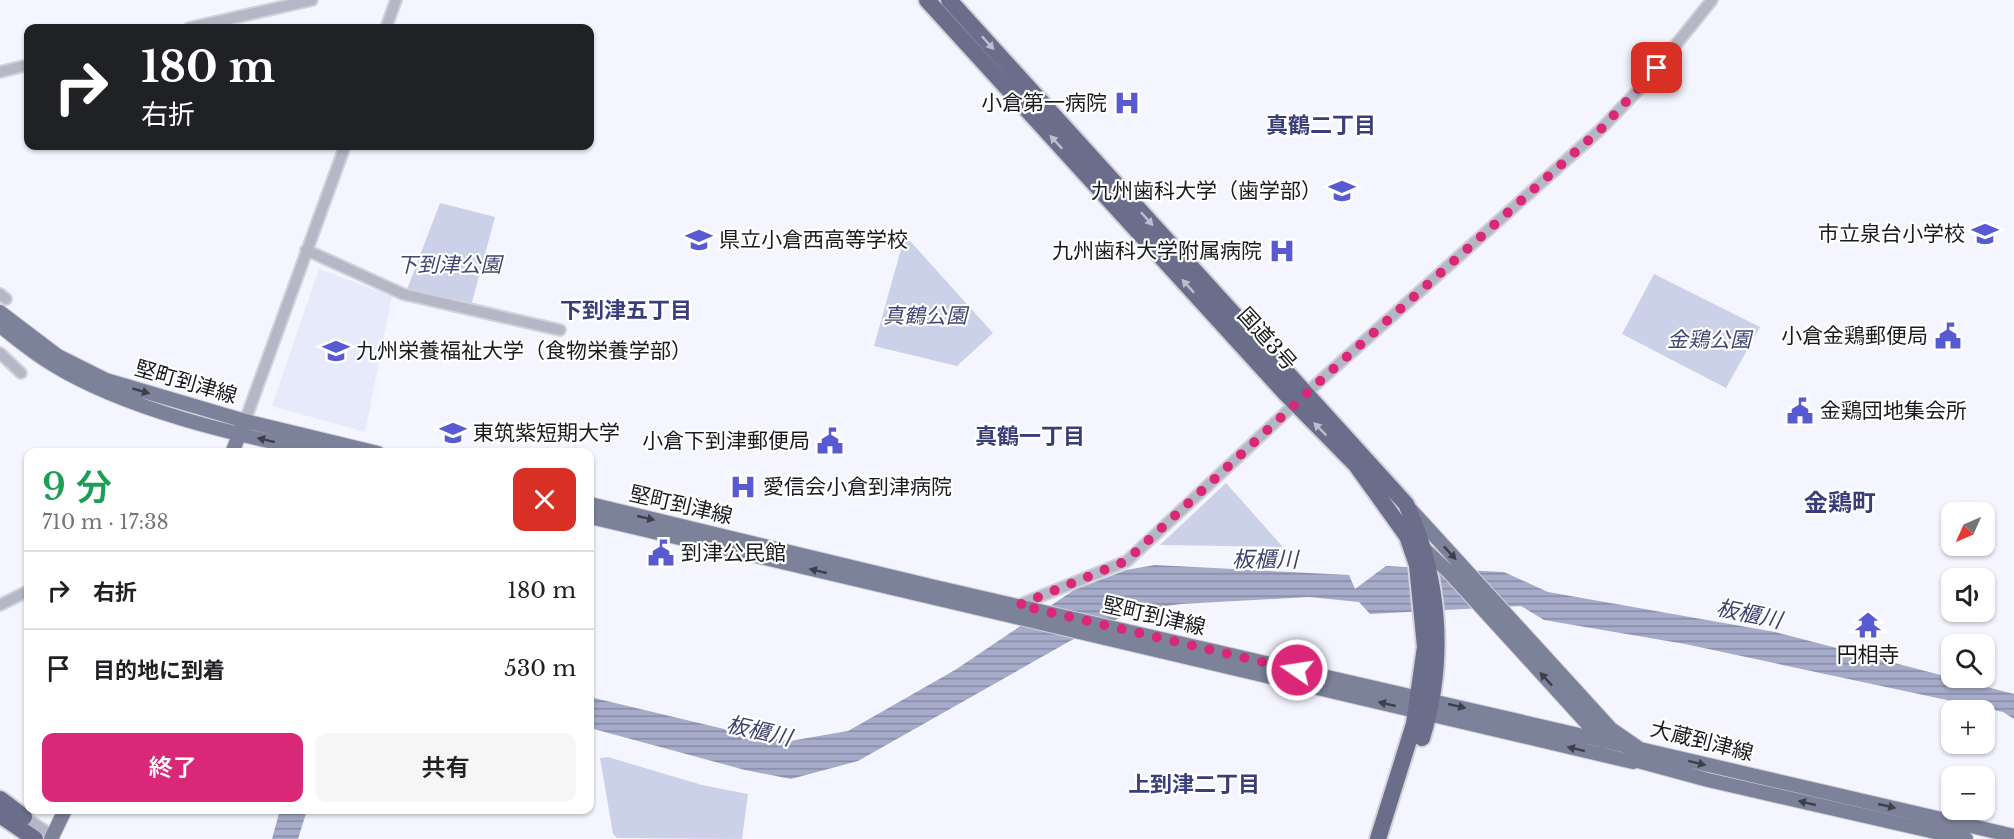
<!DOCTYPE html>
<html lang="ja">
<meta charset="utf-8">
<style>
body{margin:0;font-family:"Libre Baskerville","Noto Sans JP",serif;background:#f6f6f6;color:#202124;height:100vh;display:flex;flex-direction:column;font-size:22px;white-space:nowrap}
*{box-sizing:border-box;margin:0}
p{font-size:20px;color:#757577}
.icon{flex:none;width:33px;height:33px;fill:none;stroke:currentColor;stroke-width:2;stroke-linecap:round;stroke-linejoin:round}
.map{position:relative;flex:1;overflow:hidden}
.sheet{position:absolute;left:24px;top:448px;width:570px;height:366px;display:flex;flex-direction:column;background:#fff;border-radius:12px;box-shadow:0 2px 4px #0004}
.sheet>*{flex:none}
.guide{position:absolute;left:24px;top:24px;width:570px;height:126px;border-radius:12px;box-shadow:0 2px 4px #0004;background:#202124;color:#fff;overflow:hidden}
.needle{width:39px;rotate:225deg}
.controls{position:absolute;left:1941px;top:502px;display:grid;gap:12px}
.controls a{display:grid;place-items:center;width:54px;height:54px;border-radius:12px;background:#fff;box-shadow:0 2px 4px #0004;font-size:30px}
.pin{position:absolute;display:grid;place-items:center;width:51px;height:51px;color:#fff;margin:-26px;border-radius:12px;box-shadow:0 3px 9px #0006}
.me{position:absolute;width:66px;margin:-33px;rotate:283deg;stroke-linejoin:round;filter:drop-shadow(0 0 4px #0008)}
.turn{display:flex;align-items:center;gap:21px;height:126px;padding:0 18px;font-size:27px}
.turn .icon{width:78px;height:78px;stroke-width:2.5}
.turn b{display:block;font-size:42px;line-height:51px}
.round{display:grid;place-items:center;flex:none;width:63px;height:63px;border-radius:12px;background:#f6f6f6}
.summary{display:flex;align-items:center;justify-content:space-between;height:102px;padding:0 18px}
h1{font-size:36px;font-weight:600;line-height:45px;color:#1e9e55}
.button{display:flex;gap:12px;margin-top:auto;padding:12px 18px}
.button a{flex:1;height:69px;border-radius:12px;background:#db2777;color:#fff;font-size:24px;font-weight:600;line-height:69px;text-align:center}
.button a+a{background:#f6f6f6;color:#202124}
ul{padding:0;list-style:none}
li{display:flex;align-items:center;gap:18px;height:78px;padding:0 18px;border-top:2px solid #e0e0e0}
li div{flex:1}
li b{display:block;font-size:22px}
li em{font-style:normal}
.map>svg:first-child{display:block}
.built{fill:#e7eafa}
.green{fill:#ccd1ea}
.water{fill:url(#water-rules)}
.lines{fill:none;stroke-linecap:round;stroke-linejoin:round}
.minor-casing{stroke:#d1d2da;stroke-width:14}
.major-casing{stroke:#d1d2da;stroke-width:16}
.highway-casing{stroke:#d1d2da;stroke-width:20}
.minor{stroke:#b4b7c5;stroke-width:10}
.major{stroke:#7d829b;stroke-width:14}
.highway{stroke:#6a6e8b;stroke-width:16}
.oneway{fill:#bcbecb}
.oneway2{fill:#3d3f4a}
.route{stroke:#db2777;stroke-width:10;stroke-dasharray:0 18}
.labels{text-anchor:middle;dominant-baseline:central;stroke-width:4.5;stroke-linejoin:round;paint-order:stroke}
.poi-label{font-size:21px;fill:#1a1b1e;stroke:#fff;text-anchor:end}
.park-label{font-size:21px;font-style:italic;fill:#414673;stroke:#fff}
.street-label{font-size:21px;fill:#1a1b1e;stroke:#fff}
.neighbourhood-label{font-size:22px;font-weight:bold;fill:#393e7a;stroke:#fff}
.water-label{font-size:22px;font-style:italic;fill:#3d426e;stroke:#fff}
.quarter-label{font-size:24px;font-weight:bold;fill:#393e7a;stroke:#fff}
</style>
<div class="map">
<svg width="2014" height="839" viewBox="0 0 2014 839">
<defs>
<pattern id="water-rules" width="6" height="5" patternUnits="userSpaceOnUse" patternTransform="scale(1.5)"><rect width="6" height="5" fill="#a6abca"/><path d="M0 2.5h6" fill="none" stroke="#868aa3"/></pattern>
</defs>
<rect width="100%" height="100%" fill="#f4f5fe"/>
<!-- built -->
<path class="built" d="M 319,269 L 392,296 L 365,432 L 272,406 Z"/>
<!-- green -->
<path class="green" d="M 440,203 L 495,217 L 471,306 L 406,292 Z
M 910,241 L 993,333 L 957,366 L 874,346 L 903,242 Z
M 1654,274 L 1760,327 L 1726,388 L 1622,334 Z
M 1226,483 L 1283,547 L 1160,545 Z
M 608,757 L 702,785 L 748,794 L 742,839 L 617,838 L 613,834 L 600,758 Z"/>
<!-- water -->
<path class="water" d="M 1155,565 L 1349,575 L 1355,589 L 1386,566 L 1504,572 L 1548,592 L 1775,632 L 2014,694 L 2014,719 L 2003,712 L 1685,644 L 1544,620 L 1521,606 L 1370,614 L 1359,602 L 1309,597 L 1181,604 L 1137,610 L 1070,641 L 858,761 L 791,779 L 745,770 L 590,728 L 590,697 L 745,734 L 790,741 L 848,731 L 955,670 L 1074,590 L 1126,570 Z
M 280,810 L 307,810 L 298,839 L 272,839 Z"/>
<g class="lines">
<!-- minor casing -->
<g class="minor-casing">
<path id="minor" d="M 189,28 L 312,0
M 386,28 L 396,0
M 0,72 L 28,65
M 306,250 L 403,294 L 560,330
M 0,294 L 6,299
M 0,353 L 21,373
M 245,421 L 345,146
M 0,605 L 28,591
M 1019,605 L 1127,561 L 1313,387 L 1601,129 L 1644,84 L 1712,0
M 21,815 L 53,836"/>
</g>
<!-- major casing -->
<g class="major-casing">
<path id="major" d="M 0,312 L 58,356 L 106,380 L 245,421 L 378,453
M 0,326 C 17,339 33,353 52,364 C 126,410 237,435 323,453
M 232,453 L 243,425
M 590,504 L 935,587 L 1640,749
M 1411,510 L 1611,729 L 1640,749 L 2014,836
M 590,517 L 1633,762
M 1421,546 L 1450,573 L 1604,742
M 1627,758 L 1708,780 L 1966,839
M 51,839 L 65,810"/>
</g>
<!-- highway casing -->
<g class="highway-casing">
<path id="highway" d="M 927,0 L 1286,394 L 1356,465 L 1407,536 L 1417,565 L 1425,647 L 1414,724 L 1378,839
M 949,0 L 1406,504 C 1440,578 1446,661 1422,738
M 0,799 L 24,817
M 0,815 L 35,839"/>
</g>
<!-- minor -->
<use href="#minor" class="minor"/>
<!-- major -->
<use href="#major" class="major"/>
<!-- highway -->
<use href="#highway" class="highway"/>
</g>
<!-- one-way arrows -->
<defs><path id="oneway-solid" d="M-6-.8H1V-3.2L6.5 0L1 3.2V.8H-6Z" transform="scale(1.5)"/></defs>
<g class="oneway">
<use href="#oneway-solid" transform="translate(988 43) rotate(48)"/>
<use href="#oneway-solid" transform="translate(1056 142) rotate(-133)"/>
<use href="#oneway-solid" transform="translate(1147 219) rotate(48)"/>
<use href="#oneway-solid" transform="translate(1188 286) rotate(-132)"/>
<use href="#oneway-solid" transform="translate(1320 429) rotate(-135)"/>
</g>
<g class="oneway2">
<use href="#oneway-solid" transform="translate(141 391) rotate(16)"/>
<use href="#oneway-solid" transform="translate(266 440) rotate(-166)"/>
<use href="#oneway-solid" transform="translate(646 518) rotate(13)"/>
<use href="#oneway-solid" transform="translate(1450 553) rotate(47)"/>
<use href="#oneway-solid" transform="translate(818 571) rotate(-167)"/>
<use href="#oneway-solid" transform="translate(1546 679) rotate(-133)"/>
<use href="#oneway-solid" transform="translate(1387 704) rotate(-167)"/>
<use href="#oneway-solid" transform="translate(1457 706) rotate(13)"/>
<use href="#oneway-solid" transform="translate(1576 749) rotate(-167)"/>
<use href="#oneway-solid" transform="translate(1697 763) rotate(14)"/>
<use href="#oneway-solid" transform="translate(1807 803) rotate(-167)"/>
<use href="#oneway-solid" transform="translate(1887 806) rotate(13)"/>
</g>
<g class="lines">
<!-- route -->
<path class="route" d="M 1297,670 L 1019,605 L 1126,561 L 1331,371 L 1601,129 L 1657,68"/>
</g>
<!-- icons -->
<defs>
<g id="hospital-bare" transform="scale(2.07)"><path d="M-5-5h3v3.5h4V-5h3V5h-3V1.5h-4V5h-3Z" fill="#585ad1" stroke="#fff" stroke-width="2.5" paint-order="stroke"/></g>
<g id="university-bare" transform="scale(2.07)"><path d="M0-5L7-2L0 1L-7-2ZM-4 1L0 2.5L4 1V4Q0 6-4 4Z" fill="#585ad1" stroke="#fff" stroke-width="2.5" paint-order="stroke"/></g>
<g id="school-bare" transform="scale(2.07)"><path d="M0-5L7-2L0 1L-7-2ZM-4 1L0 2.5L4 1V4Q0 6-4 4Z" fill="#585ad1" stroke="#fff" stroke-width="2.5" paint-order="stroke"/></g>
<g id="civic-bare" transform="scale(2.07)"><path d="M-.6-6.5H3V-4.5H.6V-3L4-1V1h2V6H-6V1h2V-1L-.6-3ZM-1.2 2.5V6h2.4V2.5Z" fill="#585ad1" stroke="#fff" stroke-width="2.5" paint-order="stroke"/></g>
<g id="temple-bare" transform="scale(2.07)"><path d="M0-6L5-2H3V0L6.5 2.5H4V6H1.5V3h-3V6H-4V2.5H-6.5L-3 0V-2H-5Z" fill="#585ad1" stroke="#fff" stroke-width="2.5" paint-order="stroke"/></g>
</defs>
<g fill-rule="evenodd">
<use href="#hospital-bare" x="1127" y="103"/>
<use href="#university-bare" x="1342" y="191"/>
<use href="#school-bare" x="1985" y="234"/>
<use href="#school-bare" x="699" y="240"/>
<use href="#hospital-bare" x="1282" y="251"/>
<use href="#civic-bare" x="1948" y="336"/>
<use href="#university-bare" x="336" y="351"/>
<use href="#civic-bare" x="1800" y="411"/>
<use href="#university-bare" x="453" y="433"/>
<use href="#civic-bare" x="830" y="441"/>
<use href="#hospital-bare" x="743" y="487"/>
<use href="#civic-bare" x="661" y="553"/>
<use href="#temple-bare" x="1868" y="625"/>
</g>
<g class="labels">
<!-- poi labels -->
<g class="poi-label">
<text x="1107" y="103">小倉第一病院</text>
<text x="1322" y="191">九州歯科大学（歯学部）</text>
<text x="1965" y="234">市立泉台小学校</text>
<text x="719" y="240" text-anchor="start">県立小倉西高等学校</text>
<text x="1262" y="251">九州歯科大学附属病院</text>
<text x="1928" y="336">小倉金鶏郵便局</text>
<text x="356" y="351" text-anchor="start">九州栄養福祉大学（食物栄養学部）</text>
<text x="1820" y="411" text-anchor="start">金鶏団地集会所</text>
<text x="473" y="433" text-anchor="start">東筑紫短期大学</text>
<text x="810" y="441">小倉下到津郵便局</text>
<text x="763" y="487" text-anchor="start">愛信会小倉到津病院</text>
<text x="681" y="553" text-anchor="start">到津公民館</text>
<text x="1868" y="655" text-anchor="middle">円相寺</text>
</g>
<!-- park labels -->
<g class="park-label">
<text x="449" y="265">下到津公園</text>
<text x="925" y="316">真鶴公園</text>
<text x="1709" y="340">金鶏公園</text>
</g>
<!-- street labels -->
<g class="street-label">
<text transform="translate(1267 339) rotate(48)">国道3号</text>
<text transform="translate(186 382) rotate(16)">堅町到津線</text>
<text transform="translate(681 505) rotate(13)">堅町到津線</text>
<text transform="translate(1154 616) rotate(13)">堅町到津線</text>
<text transform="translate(1702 741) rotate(14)">大蔵到津線</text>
</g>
<!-- neighbourhood labels -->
<g class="neighbourhood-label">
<text x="1321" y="125">真鶴二丁目</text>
<text x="626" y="310">下到津五丁目</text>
<text x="1030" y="436">真鶴一丁目</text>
<text x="1194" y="784">上到津二丁目</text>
</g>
<!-- water labels -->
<g class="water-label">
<text x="1265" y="559">板櫃川</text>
<text transform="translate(1749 614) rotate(12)">板櫃川</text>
<text transform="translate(759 731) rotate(13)">板櫃川</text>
</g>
<!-- quarter labels -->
<g class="quarter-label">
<text x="1840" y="502">金鶏町</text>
</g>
</g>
</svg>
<div class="controls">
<a><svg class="needle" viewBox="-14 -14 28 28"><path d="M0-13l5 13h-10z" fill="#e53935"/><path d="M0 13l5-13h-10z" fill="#757577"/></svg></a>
<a><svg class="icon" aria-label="sound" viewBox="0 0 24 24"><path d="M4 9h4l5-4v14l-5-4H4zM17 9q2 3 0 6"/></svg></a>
<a><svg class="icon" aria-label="search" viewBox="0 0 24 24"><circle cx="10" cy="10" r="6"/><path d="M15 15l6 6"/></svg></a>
<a>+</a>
<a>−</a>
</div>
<div class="pin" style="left:1657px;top:68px;background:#d93025"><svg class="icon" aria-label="arrive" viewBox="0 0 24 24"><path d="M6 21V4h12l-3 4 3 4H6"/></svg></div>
<svg class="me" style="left:1297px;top:670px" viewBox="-20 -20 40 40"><circle r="17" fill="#db2777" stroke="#fff" stroke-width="3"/><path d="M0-11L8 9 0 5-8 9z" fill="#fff"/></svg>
<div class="guide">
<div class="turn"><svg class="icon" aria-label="right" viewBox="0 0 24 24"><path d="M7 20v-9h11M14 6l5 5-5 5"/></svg><div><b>180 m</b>右折</div></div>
</div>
<section class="sheet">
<div class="summary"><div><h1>9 分</h1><p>710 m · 17:38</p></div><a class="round" style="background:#d93025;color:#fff"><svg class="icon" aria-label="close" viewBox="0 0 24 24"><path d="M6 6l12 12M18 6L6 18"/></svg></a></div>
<ul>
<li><svg class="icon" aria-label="right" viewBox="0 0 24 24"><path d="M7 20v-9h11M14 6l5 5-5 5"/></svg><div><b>右折</b></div><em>180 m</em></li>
<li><svg class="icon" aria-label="arrive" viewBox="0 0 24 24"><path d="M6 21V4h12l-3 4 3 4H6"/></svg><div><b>目的地に到着</b></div><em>530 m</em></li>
</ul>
<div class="button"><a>終了</a><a>共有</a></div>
</section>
</div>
